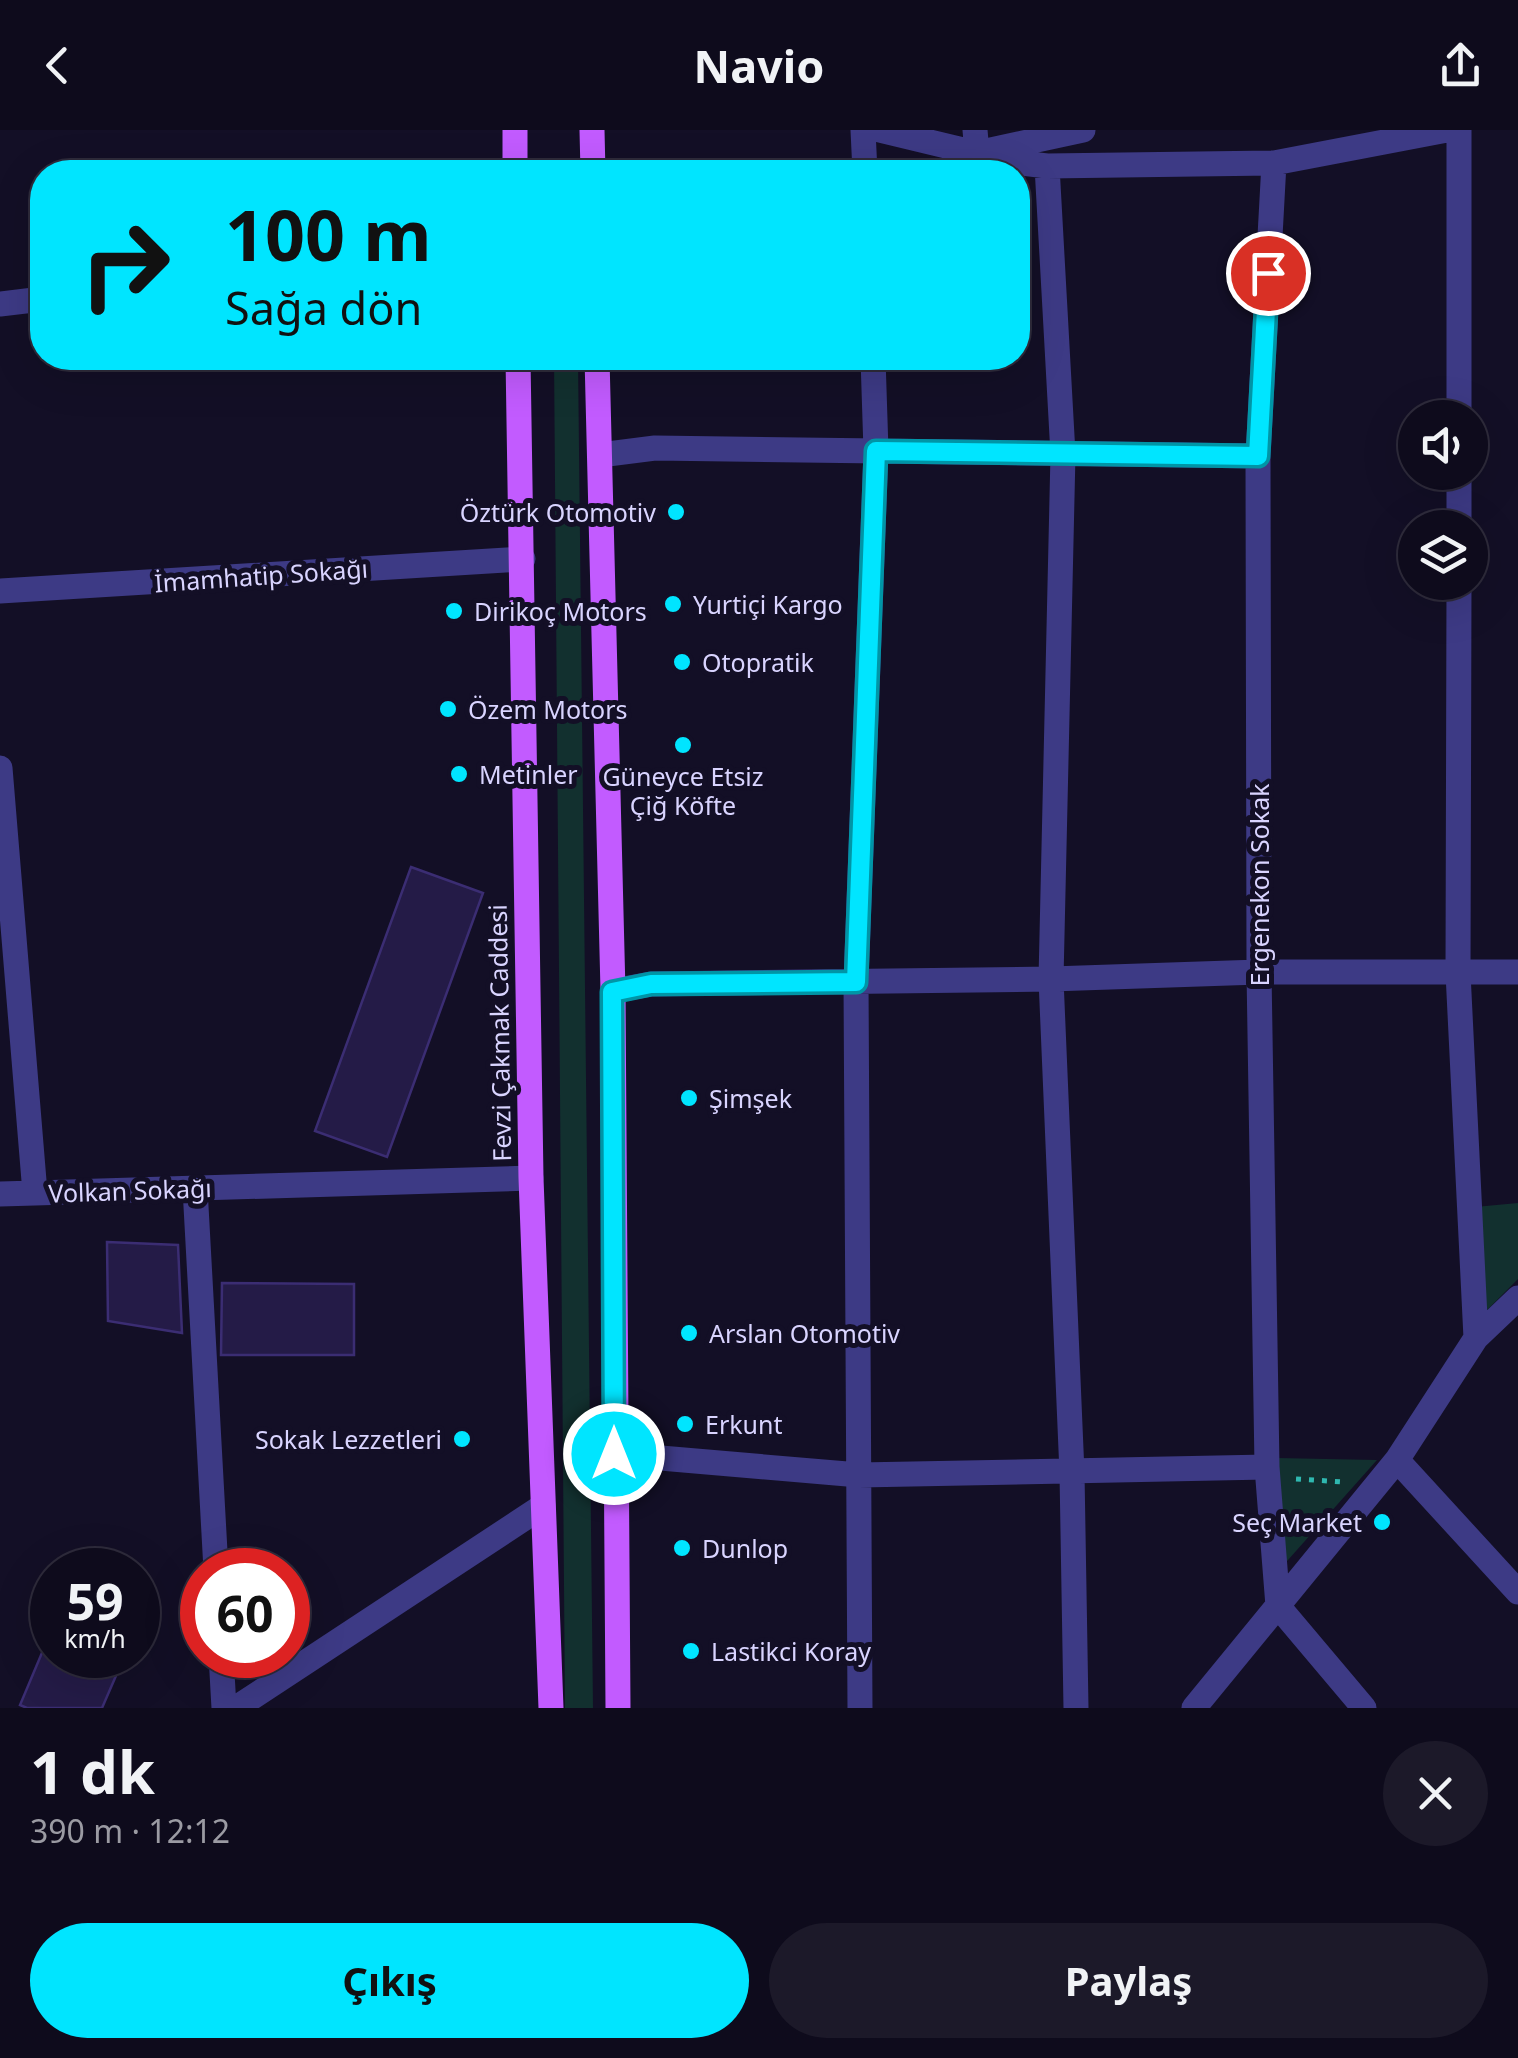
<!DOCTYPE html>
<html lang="tr">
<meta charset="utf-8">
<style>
body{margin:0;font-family:"Noto Sans",sans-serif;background:#1c1929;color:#f1f3f6;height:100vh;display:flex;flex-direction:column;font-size:38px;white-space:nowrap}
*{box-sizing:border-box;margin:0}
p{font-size:32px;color:#9b9ba3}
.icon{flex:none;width:55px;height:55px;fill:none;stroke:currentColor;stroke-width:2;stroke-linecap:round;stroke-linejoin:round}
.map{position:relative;height:1578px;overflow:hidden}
.side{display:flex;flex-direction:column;background:#0e0b1c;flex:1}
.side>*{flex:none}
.hud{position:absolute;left:30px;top:30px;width:1000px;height:210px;border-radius:40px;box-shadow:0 10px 40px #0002,0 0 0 2px #2e2b3b;background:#00e5ff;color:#111;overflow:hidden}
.tools{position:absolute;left:1398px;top:270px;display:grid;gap:20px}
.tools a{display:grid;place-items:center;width:90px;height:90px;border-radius:50%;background:#0e0b1c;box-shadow:0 10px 40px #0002,0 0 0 2px #2e2b3b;font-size:50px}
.speed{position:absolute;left:30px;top:1418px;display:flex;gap:20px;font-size:50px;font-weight:700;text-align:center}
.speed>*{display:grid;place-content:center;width:130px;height:130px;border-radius:50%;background:#0e0b1c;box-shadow:0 10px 40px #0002,0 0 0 2px #2e2b3b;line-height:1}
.speed small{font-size:25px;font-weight:400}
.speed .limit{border:15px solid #d22;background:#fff;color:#111}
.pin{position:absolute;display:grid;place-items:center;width:85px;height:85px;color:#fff;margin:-42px;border:5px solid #fff;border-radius:50%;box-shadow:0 2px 10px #0007}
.me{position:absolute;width:110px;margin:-55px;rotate:0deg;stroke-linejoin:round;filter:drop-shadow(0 0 8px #0008)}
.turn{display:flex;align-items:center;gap:35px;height:210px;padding:0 30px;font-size:45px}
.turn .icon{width:130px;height:130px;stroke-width:2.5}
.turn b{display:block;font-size:70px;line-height:85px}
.round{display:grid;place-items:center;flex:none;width:105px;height:105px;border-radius:52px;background:#1c1929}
.headline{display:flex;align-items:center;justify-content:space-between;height:170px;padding:0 30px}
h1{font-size:60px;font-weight:700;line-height:75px}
.button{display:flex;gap:20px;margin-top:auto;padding:20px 30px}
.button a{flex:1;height:115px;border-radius:60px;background:#00e5ff;color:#111;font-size:40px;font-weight:700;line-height:115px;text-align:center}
.button a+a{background:#1c1929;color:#f1f3f6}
header{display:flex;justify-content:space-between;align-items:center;height:130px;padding:0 30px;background:#0e0b1c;font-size:45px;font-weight:700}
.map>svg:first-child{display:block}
.green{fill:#12302f}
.building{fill:#241b47;stroke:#3b2d73;stroke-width:2.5}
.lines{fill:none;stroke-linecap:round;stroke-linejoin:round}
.path{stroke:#2fb8b0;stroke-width:5;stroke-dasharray:5 8;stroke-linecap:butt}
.minor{stroke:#3d3a85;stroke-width:25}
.major{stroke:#c25bff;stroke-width:25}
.route-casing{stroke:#0095a6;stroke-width:25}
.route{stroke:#00e5ff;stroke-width:18}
.poi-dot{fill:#00e5ff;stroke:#130f26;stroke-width:4}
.labels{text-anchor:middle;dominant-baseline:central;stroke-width:10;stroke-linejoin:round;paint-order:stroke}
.poi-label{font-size:25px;fill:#d9d4ff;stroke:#130f26;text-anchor:start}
.street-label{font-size:25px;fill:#d9d4ff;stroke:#130f26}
</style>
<header><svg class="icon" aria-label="back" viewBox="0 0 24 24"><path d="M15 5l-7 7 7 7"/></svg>Navio<svg class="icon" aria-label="share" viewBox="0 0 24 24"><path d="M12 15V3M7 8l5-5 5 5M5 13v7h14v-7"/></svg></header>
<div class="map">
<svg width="1518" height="1578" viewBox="0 0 1518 1578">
<rect width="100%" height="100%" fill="#130f26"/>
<!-- green -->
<path class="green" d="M 554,228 L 578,228 L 593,1578 L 565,1578 Z
M 1518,1073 L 1518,1149 L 1483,1184 L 1475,1077 Z
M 1276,1328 L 1377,1330 L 1280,1439 Z"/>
<!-- building -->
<path class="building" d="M 411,737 L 483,763 L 387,1027 L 315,1001 Z
M 107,1112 L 178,1115 L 182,1203 L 108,1191 Z
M 222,1153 L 354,1154 L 354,1225 L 221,1225 Z
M 52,1499 L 52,1525 L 125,1525 L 102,1578 L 27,1578 L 20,1575 Z"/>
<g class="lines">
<!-- path -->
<path class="path" d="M 1296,1349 L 1345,1352"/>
<!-- minor -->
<path class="minor" d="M 863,0 L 865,42
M 880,0 L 1013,32 L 1047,36 L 1274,33 L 1447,0
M 975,0 L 977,23 L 1083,0
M 1274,33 L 1258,326 L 1259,842 L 1267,1337 L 1278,1476 L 1364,1578
M 1047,36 L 1063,324 L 1051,849 L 1072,1343 L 1076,1578
M 0,174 L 42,169
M 1459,288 L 1459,0
M 600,325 L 655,318 L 1258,326
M 1459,398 L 1459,342
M 1459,452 L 1458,843 L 1476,1208
M 0,461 L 523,429
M 0,638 L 35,1063 L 531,1048
M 613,861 L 651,854 L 1051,849 L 1259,842 L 1518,842
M 195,1058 L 216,1440
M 0,1064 L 35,1063
M 614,1324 L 859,1345 L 1267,1337
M 1397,1330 L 1518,1462
M 221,1525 L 224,1578
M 236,1578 L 543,1376
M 860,1578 L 856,851 L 876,321 L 873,228
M 1194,1578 L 1397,1330 L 1476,1208 L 1518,1168"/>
<!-- major -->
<path class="major" d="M 515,0 L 515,42
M 592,0 L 593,42
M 518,228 L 531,1048 L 551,1578
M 597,228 L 613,861 L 618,1578"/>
</g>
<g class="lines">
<!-- route casing -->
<g class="route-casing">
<path id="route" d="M 614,1324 L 612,862 L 651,854 L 856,852 L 876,321 L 1258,326 L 1268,143"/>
</g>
<!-- route -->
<use href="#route" class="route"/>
</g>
<!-- markers -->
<g class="poi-dot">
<circle cx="676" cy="382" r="10"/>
<circle cx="673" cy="474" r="10"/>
<circle cx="454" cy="481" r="10"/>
<circle cx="682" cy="532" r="10"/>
<circle cx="448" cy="579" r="10"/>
<circle cx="683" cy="615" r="10"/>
<circle cx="459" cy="644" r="10"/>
<circle cx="689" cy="968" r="10"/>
<circle cx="689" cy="1203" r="10"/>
<circle cx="685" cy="1294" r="10"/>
<circle cx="462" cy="1309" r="10"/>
<circle cx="1382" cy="1392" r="10"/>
<circle cx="682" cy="1418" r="10"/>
<circle cx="691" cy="1521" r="10"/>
</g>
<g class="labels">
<!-- poi labels -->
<g class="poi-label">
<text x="656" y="382" text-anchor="end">Öztürk Otomotiv</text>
<text x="693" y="474">Yurtiçi Kargo</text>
<text x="474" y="481">Dirikoç Motors</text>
<text x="702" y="532">Otopratik</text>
<text x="468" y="579">Özem Motors</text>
<text x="479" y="644">Metinler</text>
<text x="683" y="646" text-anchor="middle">Güneyce Etsiz<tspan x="683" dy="29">Çiğ Köfte</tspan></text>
<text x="709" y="968">Şimşek</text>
<text x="709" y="1203">Arslan Otomotiv</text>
<text x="705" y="1294">Erkunt</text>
<text x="442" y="1309" text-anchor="end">Sokak Lezzetleri</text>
<text x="1362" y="1392" text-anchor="end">Seç Market</text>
<text x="702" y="1418">Dunlop</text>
<text x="711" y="1521">Lastikci Koray</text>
</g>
<!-- street labels -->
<g class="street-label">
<text transform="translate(261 445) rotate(-4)">İmamhatip Sokağı</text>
<text transform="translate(1259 755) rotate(-90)">Ergenekon Sokak</text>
<text transform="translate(499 903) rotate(-91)">Fevzi Çakmak Caddesi</text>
<text transform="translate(130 1060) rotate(-2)">Volkan Sokağı</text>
</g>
</g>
</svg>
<div class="tools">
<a><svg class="icon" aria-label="sound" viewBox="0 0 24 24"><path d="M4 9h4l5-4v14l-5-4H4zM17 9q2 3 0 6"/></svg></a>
<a><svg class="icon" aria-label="layers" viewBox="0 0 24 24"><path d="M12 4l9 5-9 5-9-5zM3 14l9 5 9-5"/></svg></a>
</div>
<div class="speed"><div>59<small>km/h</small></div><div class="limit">60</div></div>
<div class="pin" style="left:1268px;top:143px;background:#d93025"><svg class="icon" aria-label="arrive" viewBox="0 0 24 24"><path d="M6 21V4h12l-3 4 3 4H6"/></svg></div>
<svg class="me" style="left:614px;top:1324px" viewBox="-20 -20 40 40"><circle r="17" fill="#00e5ff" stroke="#fff" stroke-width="3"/><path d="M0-11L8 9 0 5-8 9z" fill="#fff"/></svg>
<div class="hud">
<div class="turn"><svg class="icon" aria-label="right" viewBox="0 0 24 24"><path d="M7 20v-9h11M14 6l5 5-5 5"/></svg><div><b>100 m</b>Sağa dön</div></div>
</div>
</div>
<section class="side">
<div class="headline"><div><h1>1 dk</h1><p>390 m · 12:12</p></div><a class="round"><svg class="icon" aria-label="close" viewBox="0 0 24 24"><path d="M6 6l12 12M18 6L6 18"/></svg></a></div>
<div class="button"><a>Çıkış</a><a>Paylaş</a></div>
</section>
